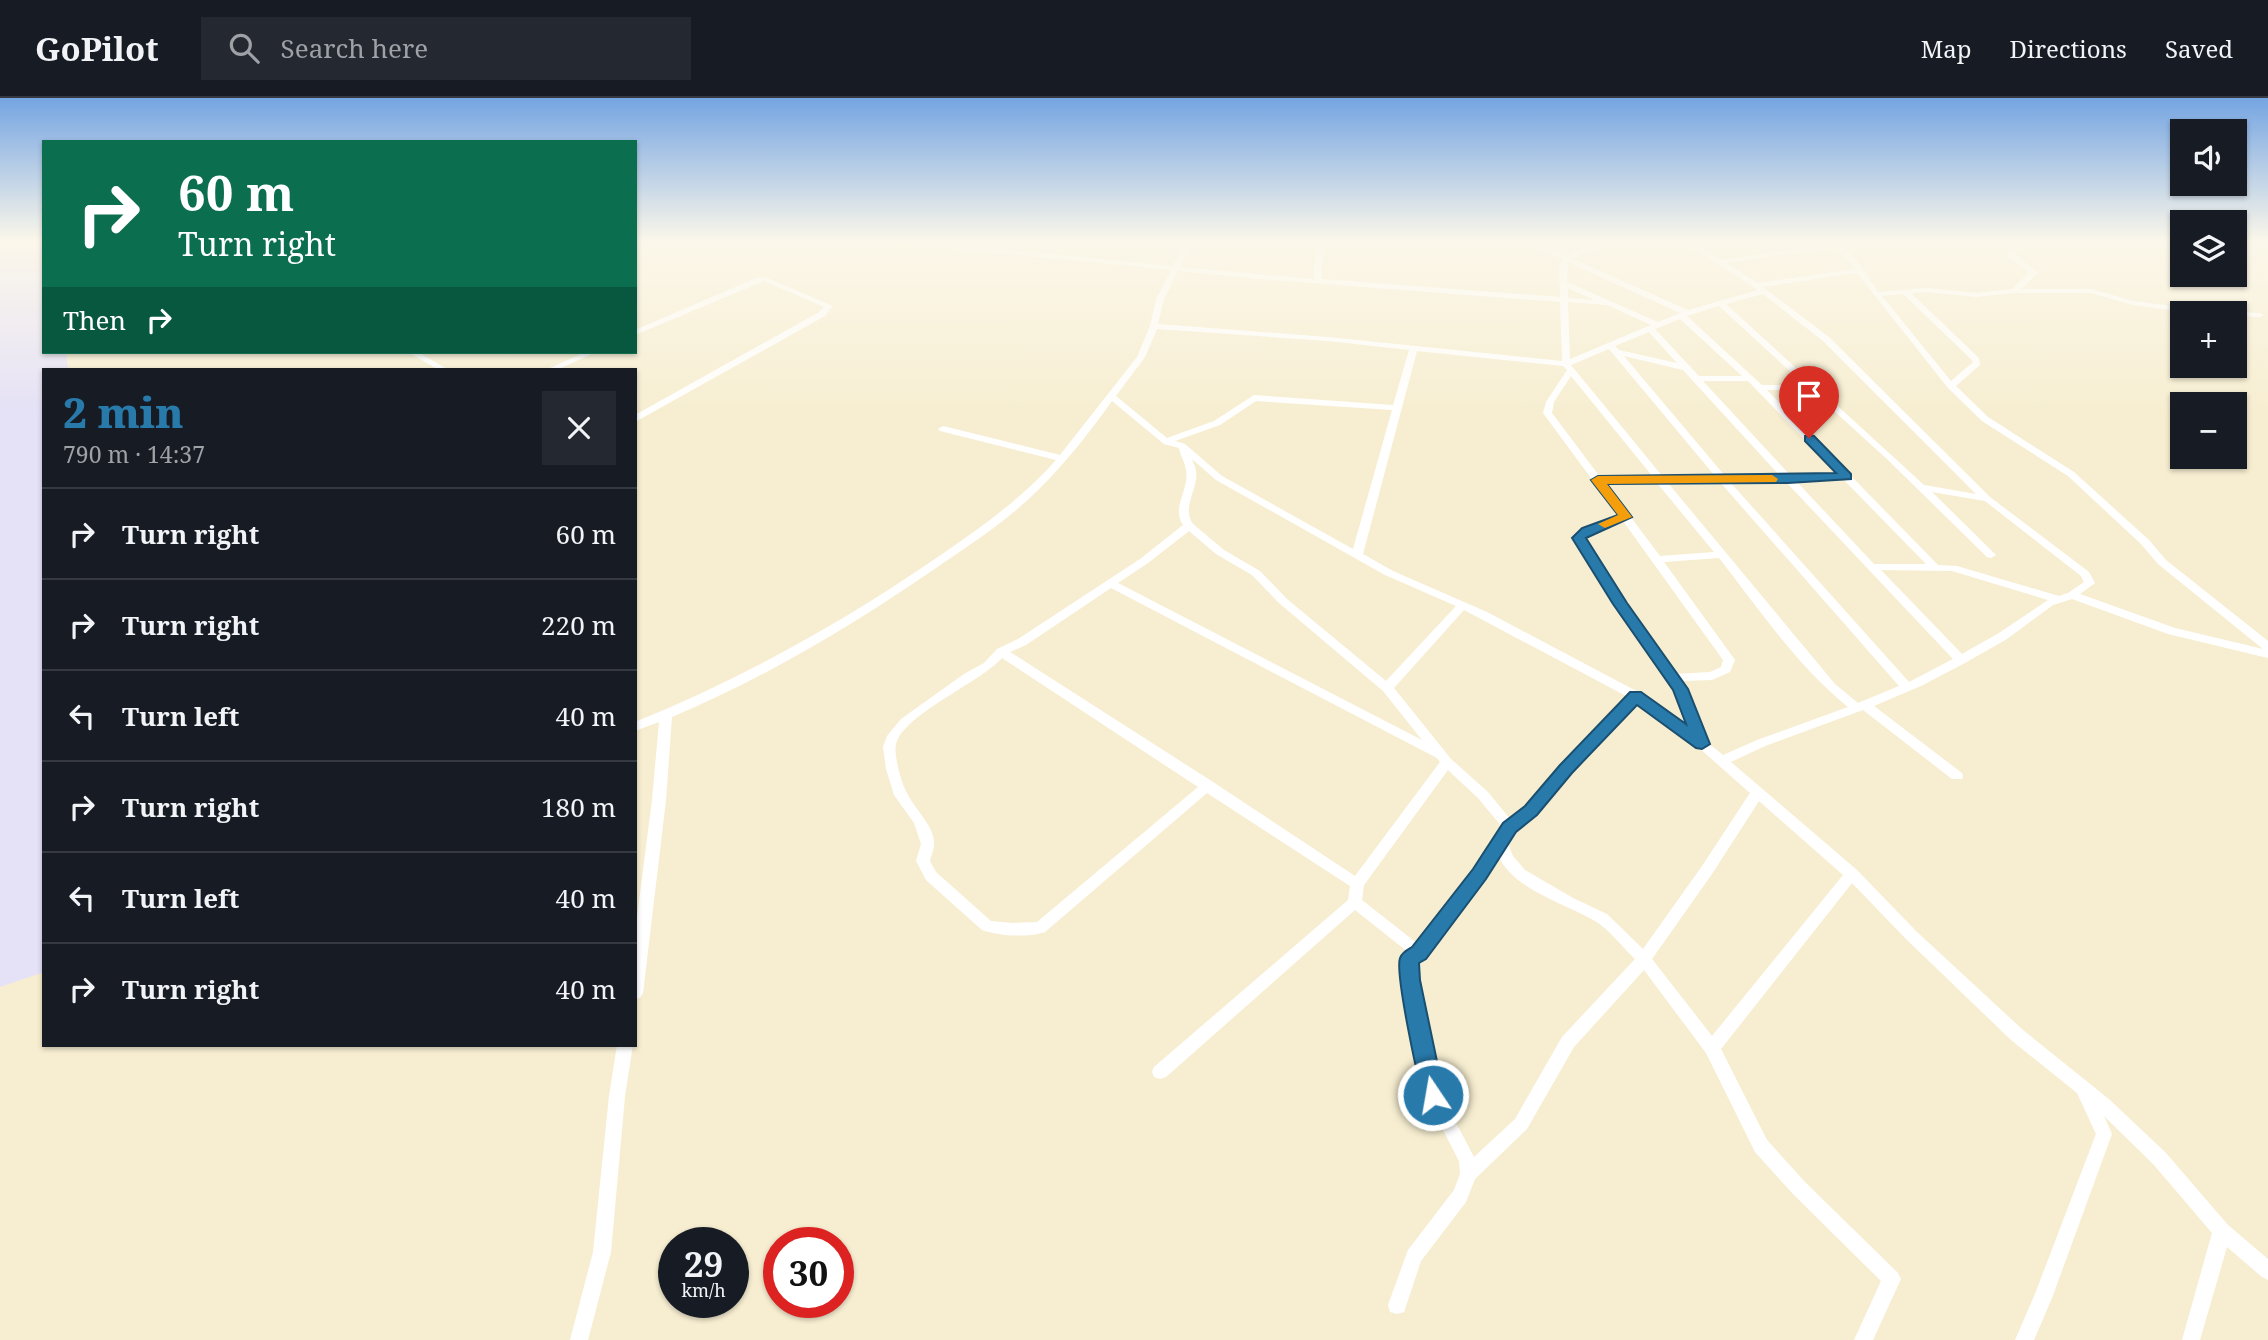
<!DOCTYPE html>
<meta charset="utf-8">
<style>
body{margin:0;font-family:"Noto Serif",serif;background:#242831;color:#f1f3f6;height:100vh;display:flex;flex-direction:column;font-size:26px;white-space:nowrap}
*{box-sizing:border-box;margin:0}
p{font-size:23px;color:#9ea1a6}
.icon{flex:none;width:38px;height:38px;fill:none;stroke:currentColor;stroke-width:2;stroke-linecap:round;stroke-linejoin:round}
.map{position:relative;flex:1;overflow:hidden}
.drawer{position:absolute;left:42px;top:270px;width:595px;height:679px;display:flex;flex-direction:column;background:#171b24;border-radius:0px;box-shadow:0 2px 5px #0004}
.drawer>*{flex:none}
.guide{position:absolute;left:42px;top:42px;width:595px;height:214px;border-radius:0px;box-shadow:0 2px 5px #0004;background:#0b6e4f;color:#fff;overflow:hidden}
.fabs{position:absolute;left:2170px;top:21px;display:grid;gap:14px}
.fabs a{display:grid;place-items:center;width:77px;height:77px;border-radius:0px;background:#171b24;box-shadow:0 2px 5px #0004;font-size:35px}
.speed{position:absolute;left:658px;top:1129px;display:flex;gap:14px;font-size:35px;font-weight:700;text-align:center}
.speed>*{display:grid;place-content:center;width:91px;height:91px;border-radius:50%;background:#171b24;box-shadow:0 2px 5px #0004;line-height:1}
.speed small{font-size:18px;font-weight:400}
.speed .limit{border:10px solid #d22;background:#fff;color:#111}
.pin{position:absolute;display:grid;place-items:center;width:60px;height:60px;color:#fff;margin:-72px -30px;border-radius:50% 50% 50% 0;rotate:-45deg;box-shadow:0 0 7px #0007}
.pin .icon{rotate:45deg}
.me{position:absolute;width:77px;margin:-38px;rotate:348deg;stroke-linejoin:round;filter:drop-shadow(0 0 5px #0008)}
.turn{display:flex;align-items:center;gap:24px;height:147px;padding:0 21px;font-size:32px}
.turn .icon{width:91px;height:91px;stroke-width:2.5}
.turn b{display:block;font-size:49px;line-height:60px}
.then{display:flex;align-items:center;height:66px;padding:0 21px;background:#0003;gap:14px;font-size:26px}
.round{display:grid;place-items:center;flex:none;width:74px;height:74px;border-radius:0px;background:#242831}
.summary{display:flex;align-items:center;justify-content:space-between;height:119px;padding:0 21px}
h1{font-size:42px;font-weight:800;line-height:52px;color:#287aab}
ul{padding:0;list-style:none}
li{display:flex;align-items:center;gap:21px;height:91px;padding:0 21px;border-top:2px solid #363941}
li div{flex:1}
li b{display:block;font-size:26px}
li em{font-style:normal}
header{display:flex;align-items:center;gap:42px;box-sizing:border-box;height:98px;padding:0 35px;background:#171b24;border-bottom:2px solid #363941}
header strong{font-size:33px}
nav{display:flex;gap:38px;margin-inline-start:auto;font-size:24px}
.search{width:490px;height:63px;background:#242831;display:flex;align-items:center;gap:18px;box-sizing:border-box;padding:0 24px;border-radius:0px;color:#9ea1a6;font-size:26px}
.map>svg:first-child{display:block}
.education{fill:#e5e1f7}
.lines{fill:none;stroke-linecap:round;stroke-linejoin:round}
.minor{fill:#fff;fill-rule:evenodd}
.route{fill:#287aab;stroke:#1a4f6f;stroke-width:2}
.slow{fill:#f59e0b}
</style>
<header>
<strong>GoPilot</strong>
<div class="search"><svg class="icon" aria-label="search" viewBox="0 0 24 24"><circle cx="10" cy="10" r="6"/><path d="M15 15l6 6"/></svg>Search here</div>
<nav><a>Map</a><a>Directions</a><a>Saved</a></nav>
</header>
<div class="map">
<svg width="2268" height="1242" viewBox="0 0 2268 1242">
<rect width="100%" height="100%" fill="#f7eed1"/>
<!-- education -->
<path class="education" d="M 0,143 L 44,143 L 44,254 L 66,254 L 68,271 L 44,271 L 44,874 L 0,889 Z"/>
<g class="lines">
<!-- minor -->
<path class="minor" d="M 894,143 L 917,143 L 1173,168 L 1186,143 L 1192,143 L 1180,169 L 1314,181 L 1314,167 L 1319,143 L 1326,143 L 1322,167 L 1322,181 L 1560,199 L 1559,166 L 1563,162 L 1524,143 L 1533,143 L 1567,158 L 1599,143 L 1607,143 L 1573,161 L 1688,212 L 1758,192 L 1683,143 L 1691,143 L 1721,162 L 1830,146 L 1828,143 C 1848,143 1867,178 1878,194 L 1926,190 L 1976,195 L 2012,191 L 2029,175 L 2008,158 L 2009,151 L 2019,143 L 2026,143 L 2016,154 L 2016,157 L 2038,175 L 2021,191 L 2091,191 L 2134,203 L 2211,213 L 2212,215 L 2192,215 L 2133,207 L 2091,195 L 2014,195 L 1976,199 L 1926,194 L 1911,195 L 1979,260 L 1980,267 L 1956,288 L 1988,319 L 2074,374 L 2149,442 L 2166,462 L 2268,543 L 2268,560 L 2168,536 L 2072,501 L 2053,507 L 2007,541 L 1965,565 L 1923,587 L 1874,608 L 1962,675 L 1963,678 L 1962,681 L 1952,681 L 1863,612 L 1765,648 L 1731,664 L 1857,772 L 1916,833 L 2023,932 L 2110,1002 L 2166,1055 L 2228,1127 L 2268,1161 L 2268,1182 L 2262,1179 L 2227,1149 L 2200,1242 L 2182,1242 L 2212,1135 L 2154,1067 L 2104,1018 L 2112,1036 L 2052,1200 L 2034,1242 L 2015,1242 L 2035,1196 L 2096,1036 L 2077,995 L 2011,942 L 1906,841 L 1852,785 L 1721,951 L 1767,1042 L 1805,1084 L 1898,1175 L 1901,1181 L 1873,1242 L 1854,1242 L 1881,1183 L 1793,1096 L 1755,1054 L 1706,955 L 1644,872 L 1574,949 L 1527,1031 L 1475,1081 L 1466,1104 L 1421,1163 L 1404,1214 L 1397,1216 L 1390,1214 L 1388,1207 L 1408,1152 L 1454,1092 L 1460,1076 L 1459,1063 L 1425,997 L 1402,882 L 1402,861 L 1408,854 L 1355,812 L 1166,979 L 1160,981 L 1154,979 L 1152,974 L 1154,969 L 1348,802 L 1350,788 L 1207,695 L 1045,834 C 1027,840 1000,838 982,832 L 926,782 L 916,763 L 921,746 L 914,725 L 894,697 L 886,671 L 883,649 L 887,638 L 901,621 L 964,576 L 984,565 L 997,551 L 1018,541 L 1140,461 L 1183,427 C 1171,409 1190,391 1186,372 C 1185,364 1180,357 1179,350 L 1164,346 L 1112,303 C 1089,335 1065,366 1037,393 C 1007,423 971,446 936,470 C 853,527 765,580 672,619 L 666,702 L 643,895 L 640,900 L 635,901 L 635,835 L 652,702 L 659,624 L 635,633 L 635,624 C 739,582 836,528 929,465 C 974,434 1019,404 1056,362 L 940,333 L 938,331 L 943,328 L 1060,357 L 1137,259 L 1150,228 L 1156,201 L 1171,172 L 897,145 ZM 1834,149 L 1845,159 L 1855,171 L 1758,185 L 1726,165 ZM 1568,164 L 1680,215 L 1658,224 L 1567,184 ZM 1178,173 L 1260,181 L 1560,204 L 1562,263 L 1328,239 L 1158,226 L 1164,201 ZM 1857,175 L 1948,290 L 1982,323 L 2068,378 L 2141,446 L 2158,466 L 2263,551 L 2175,530 L 2080,496 L 2095,485 L 2089,474 L 1990,399 L 1829,239 L 1763,189 ZM 1568,190 L 1594,202 L 1568,200 ZM 1763,196 L 1823,243 L 1976,396 L 1924,387 L 1726,206 ZM 1903,196 L 1971,261 L 1973,264 L 1951,283 L 1882,198 ZM 1568,204 L 1607,207 L 1651,227 L 1570,261 ZM 1719,208 L 1805,287 L 1762,287 L 1687,218 ZM 1680,221 L 1742,278 L 1699,278 L 1655,231 ZM 1157,231 L 1328,243 L 1409,252 L 1393,307 L 1254,297 L 1214,323 L 1167,340 L 1116,298 L 1145,259 ZM 1649,234 L 1677,265 L 1619,252 L 1615,248 ZM 1609,251 L 1715,378 L 1663,379 L 1571,267 ZM 1417,253 L 1563,268 L 1567,272 L 1546,304 L 1543,315 L 1619,418 L 1583,431 L 1574,440 L 1614,506 L 1665,578 L 1666,583 L 1674,592 L 1690,631 L 1640,595 L 1487,514 L 1393,473 L 1363,456 ZM 1624,258 L 1683,272 L 1780,378 L 1725,378 ZM 1571,278 L 1653,379 L 1600,379 L 1552,315 L 1554,304 ZM 1703,283 L 1748,283 L 1838,376 L 1791,378 ZM 1767,292 L 1811,292 L 1888,362 L 1987,459 L 1991,460 L 1996,457 L 1932,394 L 1985,403 L 2081,478 L 2084,484 L 2068,495 L 2059,498 L 1957,468 L 1938,467 ZM 1256,303 L 1392,312 L 1353,451 L 1222,378 L 1185,346 L 1175,343 L 1220,327 ZM 1192,361 L 1216,382 L 1385,477 L 1456,508 L 1386,583 L 1287,501 L 1260,473 L 1224,452 L 1193,426 C 1181,409 1199,390 1196,373 C 1196,369 1193,365 1192,361 ZM 1843,381 L 1926,466 L 1874,466 L 1796,383 ZM 1720,384 L 1899,588 L 1858,605 L 1835,586 L 1668,385 ZM 1730,384 L 1786,384 L 1953,561 L 1909,584 ZM 1605,385 L 1657,385 L 1714,454 L 1660,458 ZM 1623,423 L 1723,562 L 1721,569 L 1710,574 L 1675,576 L 1625,505 L 1585,441 L 1591,435 ZM 1189,433 L 1216,456 L 1252,477 L 1279,505 L 1383,593 L 1422,642 L 1118,485 L 1148,465 ZM 1719,460 C 1759,511 1797,568 1848,609 L 1757,642 L 1723,657 L 1707,644 L 1686,591 L 1681,583 L 1712,582 L 1730,574 L 1735,562 L 1664,464 ZM 1881,472 L 1952,473 L 2048,502 L 1999,535 L 1962,556 ZM 1111,490 L 1437,660 L 1440,664 L 1355,778 L 1213,684 L 1010,554 L 1026,547 ZM 1464,512 L 1628,599 L 1561,668 L 1526,710 L 1510,721 L 1488,694 L 1451,661 L 1394,590 ZM 1002,560 L 1198,689 L 1037,824 L 1012,825 L 991,823 L 936,774 L 930,763 C 931,758 934,752 934,747 C 935,728 915,712 907,695 C 902,686 899,674 897,665 C 896,657 894,650 897,643 C 909,614 979,585 1002,560 ZM 1637,605 L 1698,649 L 1750,695 L 1702,768 L 1643,851 L 1607,816 L 1573,800 L 1525,772 L 1513,758 L 1507,743 L 1514,733 L 1536,716 L 1571,674 ZM 1448,672 L 1478,700 L 1502,729 L 1474,772 L 1418,846 L 1362,802 L 1364,787 ZM 1759,703 L 1843,777 L 1712,938 L 1652,861 L 1712,776 ZM 1498,757 C 1513,792 1565,805 1595,823 C 1610,832 1622,849 1635,861 L 1562,939 L 1515,1021 L 1474,1059 L 1441,996 L 1418,882 L 1417,864 L 1424,859 L 1484,780 Z
M 765,179 L 833,208 L 825,218 L 635,324 L 635,317 L 819,214 L 824,209 L 764,183 L 635,237 L 635,232 L 756,180 Z
M 2235,214 L 2260,215 L 2264,217 L 2260,219 L 2235,218 L 2235,215 L 2232,215 Z
M 408,254 L 418,254 L 447,271 L 437,271 Z
M 585,254 L 596,254 L 559,271 L 548,271 Z
M 617,947 L 633,947 L 625,998 L 611,1154 L 588,1242 L 570,1242 L 593,1154 L 609,998 Z"/>
</g>
<!-- sky -->
<linearGradient id="sky" x2="0" y2="1"><stop stop-color="#75a5e2"/><stop offset="0.45" stop-color="#fbf7ea"/><stop offset="1" stop-color="#fbf7ea" stop-opacity="0"/></linearGradient>
<rect width="2268" height="317" fill="url(#sky)"/>
<!-- route -->
<path class="route" d="M 1809,337 L 1814,338 L 1851,376 L 1851,381 L 1788,385 L 1607,386 L 1632,419 L 1586,440 L 1627,505 L 1688,591 L 1710,646 L 1702,651 L 1696,650 L 1637,607 L 1572,675 L 1537,717 L 1516,734 L 1486,781 L 1426,861 L 1419,865 L 1420,882 L 1444,997 L 1441,1004 L 1433,1007 L 1426,1004 C 1418,987 1395,874 1400,860 C 1402,854 1407,852 1412,849 L 1473,771 L 1503,725 L 1525,708 L 1560,667 L 1630,594 L 1641,594 L 1686,626 L 1673,592 L 1613,506 L 1572,440 L 1582,430 L 1618,417 L 1591,382 L 1598,378 L 1836,375 L 1805,343 L 1805,338 Z"/>
<!-- slow -->
<path class="slow" d="M 1772,377 L 1778,381 L 1776,384 L 1607,386 L 1632,419 L 1605,430 L 1598,426 L 1618,417 L 1591,382 L 1598,378 Z"/>
</svg>
<div class="fabs">
<a><svg class="icon" aria-label="sound" viewBox="0 0 24 24"><path d="M4 9h4l5-4v14l-5-4H4zM17 9q2 3 0 6"/></svg></a>
<a><svg class="icon" aria-label="layers" viewBox="0 0 24 24"><path d="M12 4l9 5-9 5-9-5zM3 14l9 5 9-5"/></svg></a>
<a>+</a>
<a>−</a>
</div>
<div class="speed"><div>29<small>km/h</small></div><div class="limit">30</div></div>
<div class="pin" style="left:1809px;top:340px;background:#d93025"><svg class="icon" aria-label="arrive" viewBox="0 0 24 24"><path d="M6 21V4h12l-3 4 3 4H6"/></svg></div>
<svg class="me" style="left:1433px;top:997px" viewBox="-20 -20 40 40"><circle r="17" fill="#287aab" stroke="#fff" stroke-width="3"/><path d="M0-11L8 9 0 5-8 9z" fill="#fff"/></svg>
<div class="guide">
<div class="turn"><svg class="icon" aria-label="right" viewBox="0 0 24 24"><path d="M7 20v-9h11M14 6l5 5-5 5"/></svg><div><b>60 m</b>Turn right</div></div>
<div class="then">Then<svg class="icon" aria-label="right" viewBox="0 0 24 24"><path d="M7 20v-9h11M14 6l5 5-5 5"/></svg></div>
</div>
<section class="drawer">
<div class="summary"><div><h1>2 min</h1><p>790 m · 14:37</p></div><a class="round"><svg class="icon" aria-label="close" viewBox="0 0 24 24"><path d="M6 6l12 12M18 6L6 18"/></svg></a></div>
<ul>
<li><svg class="icon" aria-label="right" viewBox="0 0 24 24"><path d="M7 20v-9h11M14 6l5 5-5 5"/></svg><div><b>Turn right</b></div><em>60 m</em></li>
<li><svg class="icon" aria-label="right" viewBox="0 0 24 24"><path d="M7 20v-9h11M14 6l5 5-5 5"/></svg><div><b>Turn right</b></div><em>220 m</em></li>
<li><svg class="icon" aria-label="left" viewBox="0 0 24 24"><path d="M17 20v-9H6M10 6l-5 5 5 5"/></svg><div><b>Turn left</b></div><em>40 m</em></li>
<li><svg class="icon" aria-label="right" viewBox="0 0 24 24"><path d="M7 20v-9h11M14 6l5 5-5 5"/></svg><div><b>Turn right</b></div><em>180 m</em></li>
<li><svg class="icon" aria-label="left" viewBox="0 0 24 24"><path d="M17 20v-9H6M10 6l-5 5 5 5"/></svg><div><b>Turn left</b></div><em>40 m</em></li>
<li><svg class="icon" aria-label="right" viewBox="0 0 24 24"><path d="M7 20v-9h11M14 6l5 5-5 5"/></svg><div><b>Turn right</b></div><em>40 m</em></li>
</ul>
</section>
</div>
